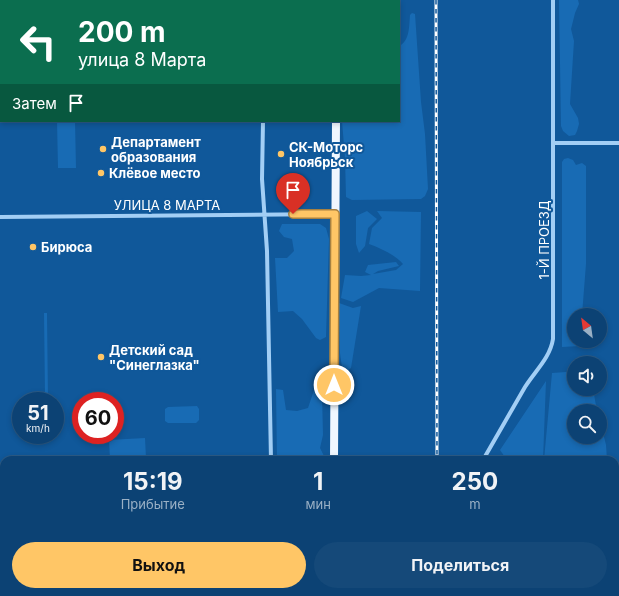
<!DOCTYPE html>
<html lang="ru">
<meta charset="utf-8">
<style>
body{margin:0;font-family:Inter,sans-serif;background:#154979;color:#f1f3f6;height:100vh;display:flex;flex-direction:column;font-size:15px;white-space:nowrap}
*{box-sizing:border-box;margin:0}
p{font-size:13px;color:#9ab0c5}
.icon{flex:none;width:22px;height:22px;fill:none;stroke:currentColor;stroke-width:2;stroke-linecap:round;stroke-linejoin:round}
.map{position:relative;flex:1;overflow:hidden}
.side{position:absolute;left:0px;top:456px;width:619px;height:140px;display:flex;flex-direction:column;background:#0c4274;border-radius:12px 12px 0 0;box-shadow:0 2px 6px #0003,0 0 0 1px #2c5b86}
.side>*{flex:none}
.top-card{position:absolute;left:0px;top:0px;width:400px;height:122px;box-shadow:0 2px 6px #0003,0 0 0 1px #2c5b86;background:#0b6e4f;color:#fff;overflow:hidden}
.needle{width:26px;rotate:331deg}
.controls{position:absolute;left:567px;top:308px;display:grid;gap:8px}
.controls a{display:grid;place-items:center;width:40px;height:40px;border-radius:50%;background:#0c4274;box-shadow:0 2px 6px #0003,0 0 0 1px #2c5b86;font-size:20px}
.speed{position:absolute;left:12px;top:392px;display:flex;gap:8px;font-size:20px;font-weight:700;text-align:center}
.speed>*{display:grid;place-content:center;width:52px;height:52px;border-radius:50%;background:#0c4274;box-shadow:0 2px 6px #0003,0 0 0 1px #2c5b86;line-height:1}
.speed small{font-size:10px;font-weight:400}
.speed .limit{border:6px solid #d22;background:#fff;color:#111}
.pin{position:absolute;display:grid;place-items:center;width:34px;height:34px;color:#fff;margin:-41px -17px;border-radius:50% 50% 50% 0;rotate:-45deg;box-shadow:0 0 4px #0007}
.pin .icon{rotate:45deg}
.me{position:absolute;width:44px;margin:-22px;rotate:0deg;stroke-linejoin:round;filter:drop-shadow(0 0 3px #0008)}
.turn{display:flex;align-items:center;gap:14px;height:84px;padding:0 12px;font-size:18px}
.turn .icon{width:52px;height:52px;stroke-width:2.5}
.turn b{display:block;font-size:28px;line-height:34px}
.then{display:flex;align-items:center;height:38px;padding:0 12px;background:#0003;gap:8px;font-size:15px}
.eta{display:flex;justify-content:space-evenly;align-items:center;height:68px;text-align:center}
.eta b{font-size:24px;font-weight:700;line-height:28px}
.primary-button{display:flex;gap:8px;margin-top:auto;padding:8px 12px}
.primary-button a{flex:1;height:46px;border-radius:24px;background:#ffc666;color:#111;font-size:16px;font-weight:700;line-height:46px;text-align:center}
.primary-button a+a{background:#154979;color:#f1f3f6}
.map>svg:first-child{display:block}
.green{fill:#186bb4}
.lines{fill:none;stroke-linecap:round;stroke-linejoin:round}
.minor{stroke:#a2cef5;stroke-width:4}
.primary{stroke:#f0f7ff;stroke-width:8}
.rail-casing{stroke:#fff;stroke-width:3}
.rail{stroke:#10589a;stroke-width:1.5;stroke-dasharray:4.5;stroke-linecap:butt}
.route-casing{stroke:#a68142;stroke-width:10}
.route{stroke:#ffc666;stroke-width:7}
.poi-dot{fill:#ffc666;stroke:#10589a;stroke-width:1.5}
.labels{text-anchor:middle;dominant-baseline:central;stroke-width:4;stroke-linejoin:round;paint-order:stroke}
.poi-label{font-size:13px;font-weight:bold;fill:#fff;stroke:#10589a;text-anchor:start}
.street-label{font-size:13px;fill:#fff;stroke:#10589a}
</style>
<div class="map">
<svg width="619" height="596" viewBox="0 0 619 596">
<rect width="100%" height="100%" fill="#10589a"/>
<!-- green -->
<path class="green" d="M 559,0 L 578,0 L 579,4 L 575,13 L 571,29 L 574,41 L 570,104 L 578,118 L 579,124 L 577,131 L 575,135 L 569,136 L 563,131 L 561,126 Z
M 412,13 L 415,14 L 421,102 L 425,134 L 428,189 L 425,196 L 421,199 L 352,200 L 346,197 L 345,158 L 342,121 L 399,121 L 399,46 C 410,41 409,26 410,15 Z
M 57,121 L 75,121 L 76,168 L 58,168 Z
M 568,158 L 573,160 L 576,165 L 582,163 L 586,166 L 586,264 L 582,315 L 574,315 L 574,341 L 580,341 L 580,346 L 562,347 L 562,162 L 564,159 Z
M 367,211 L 377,219 L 368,228 L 365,246 L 359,253 L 356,244 L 356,216 Z
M 377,211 L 421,212 L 420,291 L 379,288 L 353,302 L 341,298 L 345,275 L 361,276 L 371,275 L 365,272 L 368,265 L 396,262 L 399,266 L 378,271 L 373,274 L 396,270 L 403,264 C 394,254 382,249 369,244 L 372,228 L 382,218 Z
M 282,224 L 320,224 L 326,228 L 329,239 L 326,337 L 320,340 L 316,338 L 302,319 L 293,311 L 278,312 L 275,258 L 287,258 L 294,251 L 292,239 L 284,237 L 279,231 Z
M 339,303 L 353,308 L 361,306 L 351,368 L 346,372 L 342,368 L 340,353 Z
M 44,313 L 47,313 L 48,401 L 32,401 L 32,398 L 45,397 Z
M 566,372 L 574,376 L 574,389 L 593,389 L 597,411 L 574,411 L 574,437 L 600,437 L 600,421 L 606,445 L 607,460 L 544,460 L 552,373 Z
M 546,381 L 543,460 L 507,460 L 500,450 Z
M 276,389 L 283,390 L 286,410 L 297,411 L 308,408 L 314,390 L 320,392 L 322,394 L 323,435 L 320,448 L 326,460 L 277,460 Z
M 197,406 L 199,409 L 199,420 L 196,423 L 168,423 L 165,421 L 165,409 L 168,407 Z
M 145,438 L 146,458 L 110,460 L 109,440 Z
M 615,582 L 619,585 L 619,596 L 595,596 L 596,592 L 615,592 Z
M 269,592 L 327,592 L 327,596 L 269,596 Z
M 538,592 L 580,592 L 580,596 L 538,596 Z"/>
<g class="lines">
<!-- minor -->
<path class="minor" d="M 262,0 L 262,1
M 263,121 L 262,179 L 267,251 L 271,460
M 553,143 L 619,143
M 0,217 L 335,214
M 483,460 C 497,436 511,411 525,387 C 535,371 550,358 553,339 L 553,0
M 468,596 L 468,592"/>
<!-- primary -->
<path class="primary" d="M 335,0 L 335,1
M 334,460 L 336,121
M 350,592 L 351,596
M 333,596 L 333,592"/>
<!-- rail casing -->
<g class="rail-casing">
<path id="rail" d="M 436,0 L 437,460
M 437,592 L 437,596"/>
</g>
<!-- rail -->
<use href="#rail" class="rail"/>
</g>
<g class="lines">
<!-- route casing -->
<g class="route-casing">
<path id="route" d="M 293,214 L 335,214 L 334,385"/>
</g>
<!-- route -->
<use href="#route" class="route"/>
</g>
<!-- markers -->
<g class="poi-dot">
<circle cx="103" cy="149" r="4"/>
<circle cx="281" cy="154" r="4"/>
<circle cx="101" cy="173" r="4"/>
<circle cx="33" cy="247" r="4"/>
<circle cx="101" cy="357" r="4"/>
</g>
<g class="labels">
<!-- poi labels -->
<g class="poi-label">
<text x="111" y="142">Департамент<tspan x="111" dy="15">образования</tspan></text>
<text x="289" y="147">СК-Моторс<tspan x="289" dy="15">Ноябрьск</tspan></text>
<text x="109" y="173">Клёвое место</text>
<text x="41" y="247">Бирюса</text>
<text x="109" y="350">Детский сад<tspan x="109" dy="15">"Синеглазка"</tspan></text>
</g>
<!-- street labels -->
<g class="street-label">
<text x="167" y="205">УЛИЦА 8 МАРТА</text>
<text transform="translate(544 240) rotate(-90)">1-Й ПРОЕЗД</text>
</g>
</g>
</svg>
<div class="controls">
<a><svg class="needle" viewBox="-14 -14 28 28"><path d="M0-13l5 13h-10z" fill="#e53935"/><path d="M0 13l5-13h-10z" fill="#9ab0c5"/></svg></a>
<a><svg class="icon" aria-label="sound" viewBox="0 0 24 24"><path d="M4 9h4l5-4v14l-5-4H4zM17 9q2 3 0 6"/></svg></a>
<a><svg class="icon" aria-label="search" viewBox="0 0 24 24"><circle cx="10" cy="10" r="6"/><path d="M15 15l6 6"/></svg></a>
</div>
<div class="speed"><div>51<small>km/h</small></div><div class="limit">60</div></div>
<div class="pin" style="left:293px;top:214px;background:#d93025"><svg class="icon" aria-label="arrive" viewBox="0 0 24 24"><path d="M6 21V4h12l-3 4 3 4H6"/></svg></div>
<svg class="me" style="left:334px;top:385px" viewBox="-20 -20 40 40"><circle r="17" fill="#ffc666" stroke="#fff" stroke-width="3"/><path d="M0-11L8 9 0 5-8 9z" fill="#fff"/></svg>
<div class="top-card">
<div class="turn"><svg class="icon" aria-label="left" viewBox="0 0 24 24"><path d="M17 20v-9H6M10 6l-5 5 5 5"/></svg><div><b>200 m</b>улица 8 Марта</div></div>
<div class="then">Затем<svg class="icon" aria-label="arrive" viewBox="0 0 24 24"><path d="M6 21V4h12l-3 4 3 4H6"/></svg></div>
</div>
<section class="side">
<div class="eta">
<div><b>15:19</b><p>Прибытие</p></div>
<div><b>1</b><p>мин</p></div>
<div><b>250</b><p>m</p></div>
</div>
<div class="primary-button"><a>Выход</a><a>Поделиться</a></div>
</section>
</div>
